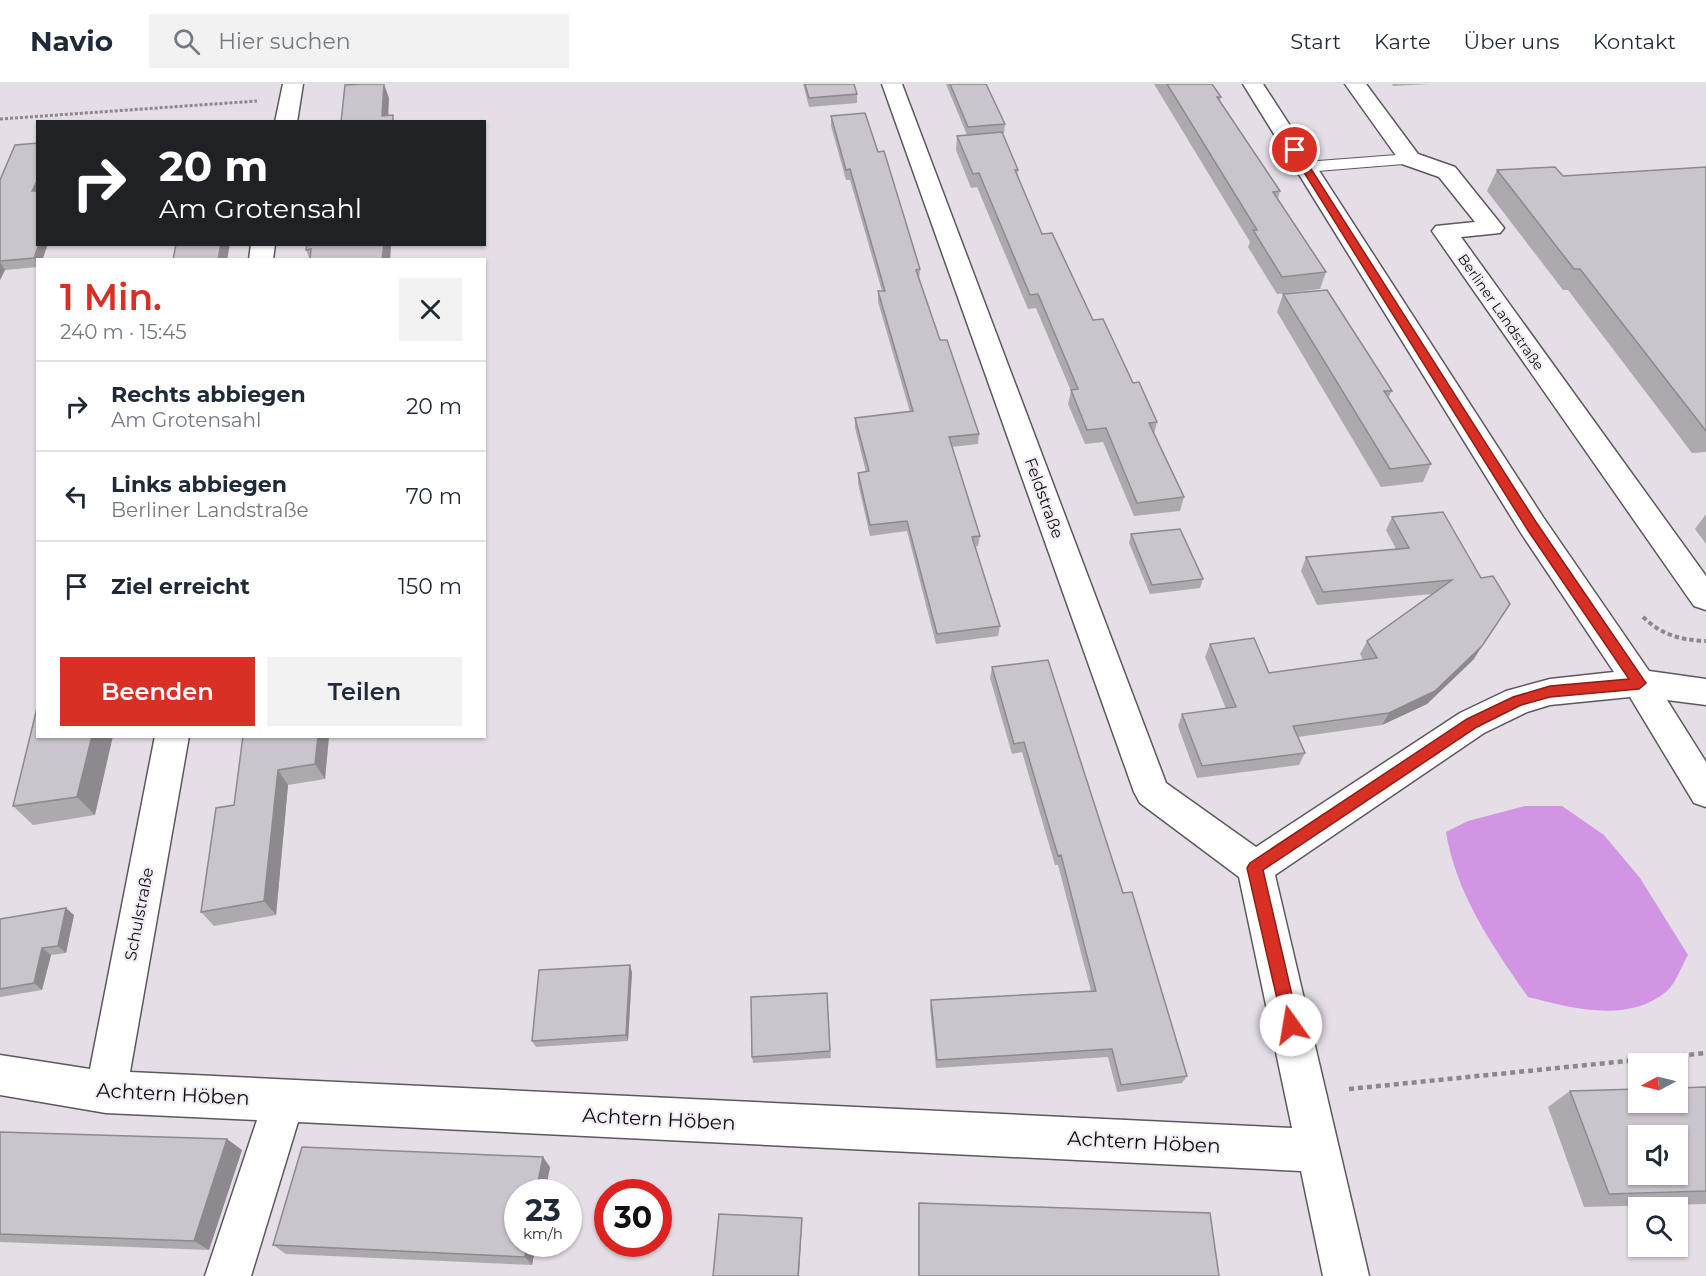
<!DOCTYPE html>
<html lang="de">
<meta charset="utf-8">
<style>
body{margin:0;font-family:Montserrat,sans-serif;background:#f2f2f3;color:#1f2937;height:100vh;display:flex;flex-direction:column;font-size:22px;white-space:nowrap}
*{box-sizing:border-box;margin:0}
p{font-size:20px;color:#747a83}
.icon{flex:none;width:33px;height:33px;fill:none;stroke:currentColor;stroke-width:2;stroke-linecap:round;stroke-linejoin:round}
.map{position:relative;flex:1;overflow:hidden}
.sheet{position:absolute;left:36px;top:174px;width:450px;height:480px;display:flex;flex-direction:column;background:#fff;border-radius:0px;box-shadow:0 2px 4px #0004}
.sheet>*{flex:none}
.guide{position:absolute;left:36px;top:36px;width:450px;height:126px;border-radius:0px;box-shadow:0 2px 4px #0004;background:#202124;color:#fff;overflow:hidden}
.needle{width:39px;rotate:263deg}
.buttons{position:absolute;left:1628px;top:969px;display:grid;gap:12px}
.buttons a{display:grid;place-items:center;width:60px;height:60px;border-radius:0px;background:#fff;box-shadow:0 2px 4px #0004;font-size:30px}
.speed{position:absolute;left:504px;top:1095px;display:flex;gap:12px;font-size:30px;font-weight:700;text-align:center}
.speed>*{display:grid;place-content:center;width:78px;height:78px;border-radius:50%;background:#fff;box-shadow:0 2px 4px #0004;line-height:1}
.speed small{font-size:15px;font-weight:400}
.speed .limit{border:9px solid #d22;background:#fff;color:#111}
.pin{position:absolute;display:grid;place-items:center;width:51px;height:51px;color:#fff;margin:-26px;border:3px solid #fff;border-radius:50%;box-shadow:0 2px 6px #0007}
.me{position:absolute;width:66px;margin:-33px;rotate:347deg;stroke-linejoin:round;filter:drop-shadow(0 0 4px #0008)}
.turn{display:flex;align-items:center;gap:21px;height:126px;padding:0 24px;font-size:27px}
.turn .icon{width:78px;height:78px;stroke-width:2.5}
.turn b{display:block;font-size:42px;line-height:51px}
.round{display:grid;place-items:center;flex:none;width:63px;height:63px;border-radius:0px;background:#f2f2f3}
.summary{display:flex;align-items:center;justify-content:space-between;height:102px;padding:0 24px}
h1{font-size:36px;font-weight:600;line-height:45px;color:#d93025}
.action{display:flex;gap:12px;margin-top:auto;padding:12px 24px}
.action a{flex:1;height:69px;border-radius:0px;background:#d93025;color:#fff;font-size:24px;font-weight:600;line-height:69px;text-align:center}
.action a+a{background:#f2f2f3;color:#1f2937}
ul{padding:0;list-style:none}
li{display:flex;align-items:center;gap:18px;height:90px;padding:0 24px;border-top:2px solid #e0e1e3}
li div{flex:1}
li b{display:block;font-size:22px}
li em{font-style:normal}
header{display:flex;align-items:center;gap:36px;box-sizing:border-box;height:84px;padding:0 30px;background:#fff;border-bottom:2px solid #e0e1e3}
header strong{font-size:28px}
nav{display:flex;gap:33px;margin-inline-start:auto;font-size:21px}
.search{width:420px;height:54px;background:#f2f2f3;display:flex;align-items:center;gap:15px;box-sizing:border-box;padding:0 21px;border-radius:0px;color:#747a83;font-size:22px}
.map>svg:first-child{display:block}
.water{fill:#d195e4}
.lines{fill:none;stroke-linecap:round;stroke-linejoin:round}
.service-casing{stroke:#5d585f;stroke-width:2}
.minor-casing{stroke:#5d585f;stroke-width:3}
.path-far2{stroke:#8c878d;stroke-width:3;stroke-dasharray:3 2;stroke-linecap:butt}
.path-far1{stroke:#8c878d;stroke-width:4;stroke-dasharray:4.5 3;stroke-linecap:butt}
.path{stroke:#8c878d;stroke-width:4.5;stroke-dasharray:5 4;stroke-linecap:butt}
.service{fill:#fff;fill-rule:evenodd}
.minor{fill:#fff;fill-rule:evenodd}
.wall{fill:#aea9af}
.shaded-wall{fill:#8d898f}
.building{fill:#cac4cc;stroke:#8d898f;stroke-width:1.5;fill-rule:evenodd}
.route{fill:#d93025;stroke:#8d1f18;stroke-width:1.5}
.labels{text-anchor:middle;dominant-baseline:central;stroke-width:4.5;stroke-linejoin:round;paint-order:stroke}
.far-street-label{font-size:14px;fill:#100d10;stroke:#f2ecf5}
.street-label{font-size:16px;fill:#100d10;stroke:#f2ecf5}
.near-street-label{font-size:20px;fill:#100d10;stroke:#f2ecf5}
</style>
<header>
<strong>Navio</strong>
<div class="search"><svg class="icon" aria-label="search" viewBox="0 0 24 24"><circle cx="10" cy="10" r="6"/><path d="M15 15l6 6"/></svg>Hier suchen</div>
<nav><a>Start</a><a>Karte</a><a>Über uns</a><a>Kontakt</a></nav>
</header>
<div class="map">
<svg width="1706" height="1192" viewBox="0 0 1706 1192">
<rect width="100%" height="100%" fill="#e5dee7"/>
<!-- water -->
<path class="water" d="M 1525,722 L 1562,722 L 1604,751 L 1640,794 L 1688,871 C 1682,881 1676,899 1667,907 C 1628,940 1572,924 1528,913 C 1493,863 1456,810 1446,748 L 1468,737 Z"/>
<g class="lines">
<!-- service casing -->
<g class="service-casing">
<path id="service" d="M 1410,70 L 1416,71 L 1419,75 L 1416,79 L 1305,88 L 1299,87 L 1296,83 L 1299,79 L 1305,78 Z"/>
</g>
<!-- minor casing -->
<g class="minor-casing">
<path id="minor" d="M 283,0 L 303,0 L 297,38 L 275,38 Z
M 882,0 L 902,0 L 1166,699 L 1256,763 L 1460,629 L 1506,607 L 1550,595 L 1614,588 L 1521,449 L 1243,0 L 1263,0 L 1543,433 L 1649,587 L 1706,595 L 1706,621 L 1667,616 L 1706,678 L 1706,723 L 1694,719 L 1630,613 L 1550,621 L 1527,628 L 1484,649 L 1275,791 L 1369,1192 L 1323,1192 L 1301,1087 L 298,1038 L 251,1192 L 205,1192 L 257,1036 L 106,1029 L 0,1011 L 0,971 L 90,985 L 155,652 L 189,652 L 130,988 L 1292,1044 L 1239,793 L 1140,719 L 1134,708 Z
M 1345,0 L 1366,0 L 1418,70 L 1455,83 L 1504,144 L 1500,149 L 1461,153 L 1706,492 L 1706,526 L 1694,522 L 1432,147 L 1436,142 L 1475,138 L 1439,93 L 1402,80 Z
M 251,160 L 275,160 L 273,176 L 249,176 Z"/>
</g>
<!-- path-far2 -->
<path class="path-far2" d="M 0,35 L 257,17"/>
<!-- path-far1 -->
<path class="path-far1" d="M 1643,533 C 1662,551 1680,556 1706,557"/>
<!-- path -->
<path class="path" d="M 1349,1005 L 1706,969"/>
<!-- service -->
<use href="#service" class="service"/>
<!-- minor -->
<use href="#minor" class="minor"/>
</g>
<!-- wall -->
<path class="wall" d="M 803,0 L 854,0 L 857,10 L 857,19 L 809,23 Z
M 946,0 L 986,0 L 1005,40 L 1004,49 L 1002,49 L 1018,86 L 1017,92 L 1042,150 L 1093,236 L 1157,338 L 1154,350 L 1184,413 L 1180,427 L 1134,432 L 1103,358 L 1085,360 L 1068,320 L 1071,307 L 1036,224 L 1028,225 L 977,103 L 971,104 L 956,66 L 957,52 L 967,51 Z
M 1154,0 L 1212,0 L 1221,13 L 1220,17 L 1280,107 L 1278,115 L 1326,188 L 1320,205 L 1277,210 L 1248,163 L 1250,158 Z
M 1392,0 L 1429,0 L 1393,2 Z
M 831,32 L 878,68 L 920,185 L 919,195 L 940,256 L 979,350 L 978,360 L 952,363 L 980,452 L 978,462 L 975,463 L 1000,542 L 998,552 L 936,560 L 907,447 L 870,452 L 858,399 L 858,389 L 866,388 L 855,344 L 855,334 L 910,328 L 878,218 L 878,207 L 882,207 L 850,96 L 846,96 L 831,42 Z
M 1706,83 L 1706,368 L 1692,369 L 1568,206 L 1563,206 L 1487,107 L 1497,86 L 1563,92 Z
M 0,96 L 38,160 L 48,160 L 42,176 L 38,176 L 38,183 L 5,186 L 0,196 Z
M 391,160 L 390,176 L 310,176 L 306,166 Z
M 1283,210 L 1392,307 L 1388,314 L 1431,380 L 1423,398 L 1381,403 L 1277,228 Z
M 1443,428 L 1474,575 L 1427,620 L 1382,641 L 1298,653 L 1305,669 L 1299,681 L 1197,694 L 1178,642 L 1182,630 L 1226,625 L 1205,573 L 1210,560 L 1269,589 L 1363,576 L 1360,570 L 1367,557 L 1432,510 L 1317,521 L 1301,487 L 1306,473 L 1396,465 L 1386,446 L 1392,433 Z
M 1706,430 L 1706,460 L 1695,445 Z
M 1131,450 L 1203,495 L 1200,504 L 1150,510 L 1129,459 Z
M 992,583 L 1123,809 L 1187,992 L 1182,999 L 1117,1008 L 1108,973 L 936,984 L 930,924 L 931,916 L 1091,907 L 1058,781 L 1055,781 L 1022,668 L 1012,670 L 990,594 Z
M 38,620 L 95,731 L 33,741 L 13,722 Z
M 243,652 L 329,652 L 325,695 L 288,701 L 276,831 L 214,842 L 201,828 L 234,721 Z
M 74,831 L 66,869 L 51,871 L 42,906 L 0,913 L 0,835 Z
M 632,888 L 628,957 L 536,963 L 532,957 Z
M 827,909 L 831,974 L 753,979 L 752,973 Z
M 1706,1003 L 1706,1120 L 1584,1123 L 1548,1023 L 1570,1007 Z
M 0,1048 L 242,1066 L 209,1166 L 0,1158 Z
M 550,1083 L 532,1181 L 286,1170 L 273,1161 Z
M 919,1119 L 1219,1192 L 918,1192 L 918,1129 Z"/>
<!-- shaded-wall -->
<path class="shaded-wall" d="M 384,0 L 389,14 L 388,38 L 382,32 Z
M 38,95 L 38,116 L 32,107 Z
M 39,160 L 48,160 L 42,176 L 38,176 L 38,180 L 34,174 Z
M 221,160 L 230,160 L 227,176 L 218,176 Z
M 384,160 L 391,160 L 390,176 L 382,176 Z
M 0,178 L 5,186 L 0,196 Z
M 1482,562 L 1474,575 L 1427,620 L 1382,641 L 1389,629 Z
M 92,652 L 113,652 L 95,731 L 77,713 Z
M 318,652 L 329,652 L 325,695 L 315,680 Z
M 278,686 L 288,701 L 276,831 L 264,817 Z
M 66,824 L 74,831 L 66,869 L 58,862 Z
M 42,864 L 51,871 L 42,906 L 34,899 Z
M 630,881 L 632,888 L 628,957 L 626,951 Z
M 227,1055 L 242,1066 L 209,1166 L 194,1157 Z
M 543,1073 L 550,1083 L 545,1108 L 536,1108 Z
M 802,1134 L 802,1138 L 799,1192 L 798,1192 Z
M 527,1160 L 536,1160 L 532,1181 L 525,1173 Z"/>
<!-- building -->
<path class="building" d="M 360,0 L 384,0 L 382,32 L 393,31 L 393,38 L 341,38 L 345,1 Z
M 805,0 L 854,0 L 857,10 L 809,14 Z
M 950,0 L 986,0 L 1005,40 L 968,43 Z
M 1167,0 L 1212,0 L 1221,13 L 1217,13 L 1280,107 L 1273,108 L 1326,188 L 1282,193 L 1253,146 L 1257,146 Z
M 865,29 L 878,68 L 884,67 L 920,185 L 916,186 L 940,256 L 947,256 L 979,350 L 949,353 L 980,452 L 972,453 L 1000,542 L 937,550 L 907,437 L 870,441 L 858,389 L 869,387 L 855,334 L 913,327 L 878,207 L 885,207 L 850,85 L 846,86 L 831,32 Z
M 1002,48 L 1018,86 L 1015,86 L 1042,150 L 1052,149 L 1093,236 L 1103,235 L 1133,299 L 1139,298 L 1157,338 L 1149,339 L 1184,413 L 1137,419 L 1106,344 L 1087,346 L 1071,306 L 1078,305 L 1038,210 L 1030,211 L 979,89 L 973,90 L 957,52 Z
M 38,59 L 38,95 L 32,107 L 38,107 L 38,160 L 39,160 L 34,174 L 0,177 L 0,96 L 15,61 Z
M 1555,83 L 1563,92 L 1706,83 L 1706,347 L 1580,185 L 1574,185 L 1497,86 Z
M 176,160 L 221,160 L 218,176 L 173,176 Z
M 307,160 L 384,160 L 382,176 L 310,176 L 311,165 L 306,166 Z
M 1327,206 L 1392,307 L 1384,307 L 1431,380 L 1390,385 L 1283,210 Z
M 1443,428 L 1481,494 L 1493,492 L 1510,520 L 1482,562 L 1435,607 L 1389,629 L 1293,642 L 1305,669 L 1202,682 L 1182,630 L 1236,623 L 1210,560 L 1254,554 L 1269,589 L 1377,574 L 1367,557 L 1452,496 L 1323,508 L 1306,473 L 1409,464 L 1392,433 Z
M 1180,445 L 1203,495 L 1152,501 L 1131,450 Z
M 1048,576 L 1123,809 L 1132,808 L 1187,992 L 1121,1001 L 1112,965 L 937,976 L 931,916 L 1096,907 L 1061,771 L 1058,772 L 1024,658 L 1014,660 L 992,583 Z
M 38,620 L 38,652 L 92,652 L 77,713 L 13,722 Z
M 243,652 L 318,652 L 315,680 L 278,686 L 264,817 L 201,828 L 216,724 L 234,721 Z
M 66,824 L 58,862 L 42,864 L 34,899 L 0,905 L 0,835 Z
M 630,881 L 626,951 L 532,957 L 539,886 Z
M 827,909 L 830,967 L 752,973 L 751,913 Z
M 1706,1003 L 1706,1107 L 1609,1110 L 1570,1007 L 1638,1005 L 1638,1018 L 1677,1018 L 1677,1004 ZM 1638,1052 L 1677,1052 L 1677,1090 L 1638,1090 Z
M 0,1048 L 227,1055 L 194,1157 L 0,1150 Z
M 302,1063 L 543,1073 L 536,1108 L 518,1108 L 518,1160 L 527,1160 L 525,1173 L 273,1161 Z
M 919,1119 L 1210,1129 L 1219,1192 L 919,1192 Z
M 719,1130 L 802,1134 L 798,1192 L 713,1192 Z"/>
<!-- route -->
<path class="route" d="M 1295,63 L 1299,66 L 1536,438 L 1646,599 L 1639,605 L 1550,613 L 1521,621 L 1477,643 L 1263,786 L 1299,941 L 1297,947 L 1291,949 L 1285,947 L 1283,941 L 1247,784 L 1250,779 L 1467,635 L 1513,613 L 1550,602 L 1629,595 L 1527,445 L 1290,66 Z"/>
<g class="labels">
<!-- far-street labels -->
<g class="far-street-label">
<text transform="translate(1501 228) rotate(55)">Berliner Landstraße</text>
</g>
<!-- street labels -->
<g class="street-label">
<text transform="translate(1044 414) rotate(70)">Feldstraße</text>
<text transform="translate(139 830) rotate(-79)">Schulstraße</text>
</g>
<!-- near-street labels -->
<g class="near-street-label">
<text transform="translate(173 1010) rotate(3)">Achtern Höben</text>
<text transform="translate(659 1035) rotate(3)">Achtern Höben</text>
<text transform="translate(1144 1058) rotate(3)">Achtern Höben</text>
</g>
</g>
</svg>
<div class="buttons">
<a><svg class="needle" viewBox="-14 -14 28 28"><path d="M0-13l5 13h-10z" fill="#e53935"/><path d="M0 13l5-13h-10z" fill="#747a83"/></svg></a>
<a><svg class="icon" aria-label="sound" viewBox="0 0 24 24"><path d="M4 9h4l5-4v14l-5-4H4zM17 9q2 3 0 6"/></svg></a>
<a><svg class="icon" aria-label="search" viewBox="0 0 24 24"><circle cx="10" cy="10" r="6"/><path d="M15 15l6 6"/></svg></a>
</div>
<div class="speed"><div>23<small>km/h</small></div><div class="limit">30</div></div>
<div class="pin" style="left:1295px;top:66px;background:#d93025"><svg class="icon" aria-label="arrive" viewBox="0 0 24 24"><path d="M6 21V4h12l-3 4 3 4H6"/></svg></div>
<svg class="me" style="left:1291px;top:941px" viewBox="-20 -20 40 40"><circle r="19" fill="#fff"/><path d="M0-13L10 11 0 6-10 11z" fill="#d93025"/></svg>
<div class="guide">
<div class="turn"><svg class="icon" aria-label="right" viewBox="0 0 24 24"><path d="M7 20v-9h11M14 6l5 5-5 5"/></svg><div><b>20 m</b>Am Grotensahl</div></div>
</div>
<section class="sheet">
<div class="summary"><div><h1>1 Min.</h1><p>240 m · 15:45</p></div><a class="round"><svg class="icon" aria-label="close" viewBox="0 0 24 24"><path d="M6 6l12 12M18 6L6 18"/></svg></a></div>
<ul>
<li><svg class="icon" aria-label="right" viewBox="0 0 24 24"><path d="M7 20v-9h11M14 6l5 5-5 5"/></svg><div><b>Rechts abbiegen</b><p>Am Grotensahl</p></div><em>20 m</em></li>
<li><svg class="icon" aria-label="left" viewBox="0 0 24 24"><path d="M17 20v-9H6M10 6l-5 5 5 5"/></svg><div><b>Links abbiegen</b><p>Berliner Landstraße</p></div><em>70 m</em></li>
<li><svg class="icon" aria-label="arrive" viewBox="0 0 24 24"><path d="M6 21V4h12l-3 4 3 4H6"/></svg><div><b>Ziel erreicht</b></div><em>150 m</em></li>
</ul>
<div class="action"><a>Beenden</a><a>Teilen</a></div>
</section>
</div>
